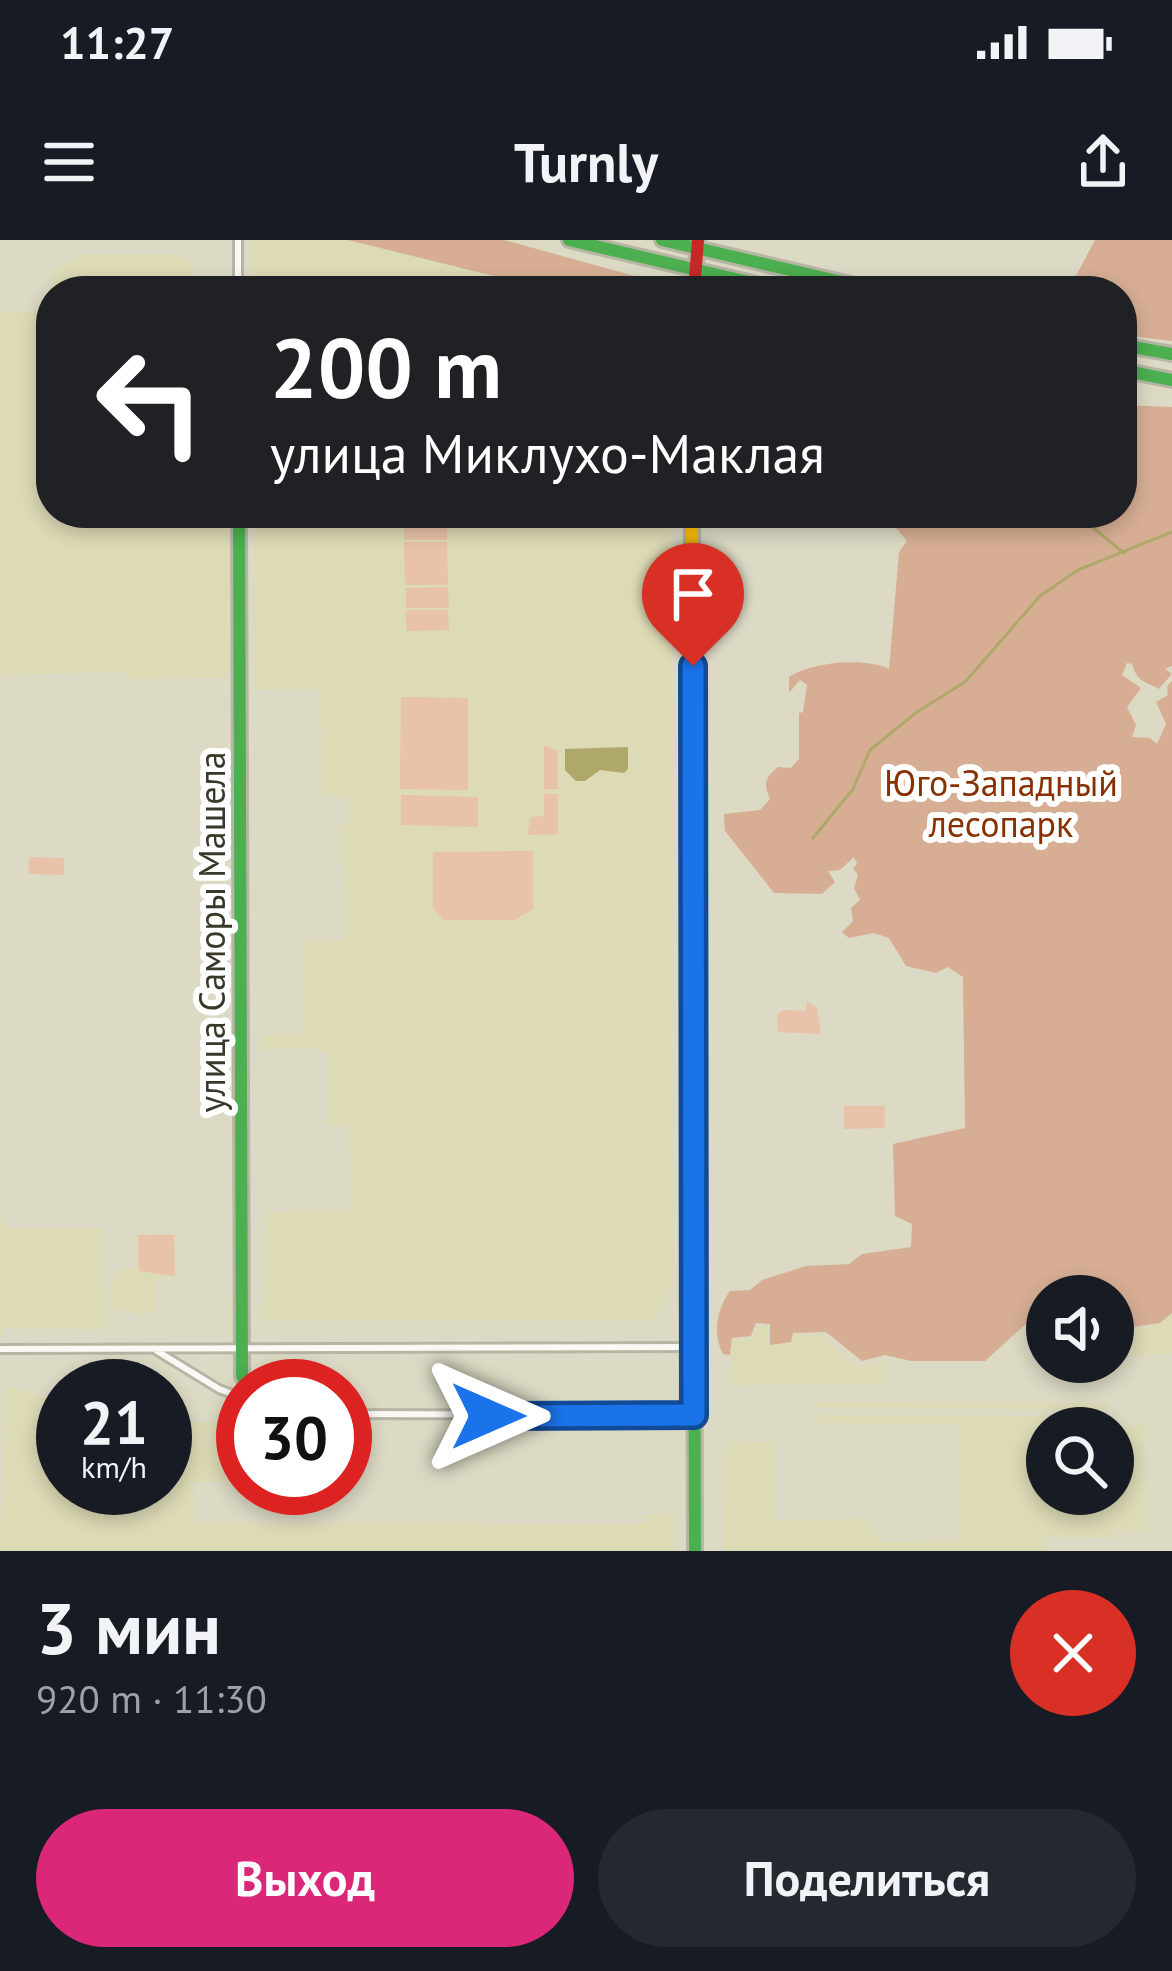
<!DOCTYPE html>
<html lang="ru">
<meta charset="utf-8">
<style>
body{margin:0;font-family:"PT Sans",sans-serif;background:#242831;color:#f1f3f6;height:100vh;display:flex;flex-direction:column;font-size:45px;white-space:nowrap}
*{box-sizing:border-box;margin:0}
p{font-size:39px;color:#9ea1a6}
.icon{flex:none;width:66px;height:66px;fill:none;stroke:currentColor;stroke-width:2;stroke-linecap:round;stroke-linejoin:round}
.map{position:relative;height:1311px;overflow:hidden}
.side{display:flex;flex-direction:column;background:#171b24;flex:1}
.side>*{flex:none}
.hud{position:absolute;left:36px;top:36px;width:1101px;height:252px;border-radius:48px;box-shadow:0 6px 18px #0003;background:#202124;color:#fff;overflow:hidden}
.controls{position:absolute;left:1026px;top:1035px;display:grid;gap:24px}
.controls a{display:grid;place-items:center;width:108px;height:108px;border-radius:50%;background:#171b24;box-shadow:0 6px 18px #0003;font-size:60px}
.speed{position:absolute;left:36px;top:1119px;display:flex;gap:24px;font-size:60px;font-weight:700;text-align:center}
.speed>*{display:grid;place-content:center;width:156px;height:156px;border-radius:50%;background:#171b24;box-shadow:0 6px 18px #0003;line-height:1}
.speed small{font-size:30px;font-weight:400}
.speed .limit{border:18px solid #d22;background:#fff;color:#111}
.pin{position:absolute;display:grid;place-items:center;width:102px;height:102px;color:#fff;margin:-123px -51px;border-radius:50% 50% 50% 0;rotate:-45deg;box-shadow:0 0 12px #0007}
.pin .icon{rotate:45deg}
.me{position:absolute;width:132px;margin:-66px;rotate:90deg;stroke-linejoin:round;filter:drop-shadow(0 0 9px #0008)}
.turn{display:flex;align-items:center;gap:42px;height:252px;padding:0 36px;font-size:54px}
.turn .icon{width:156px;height:156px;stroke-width:2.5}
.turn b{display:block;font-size:84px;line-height:102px}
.round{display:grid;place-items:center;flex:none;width:126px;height:126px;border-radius:63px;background:#242831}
.summary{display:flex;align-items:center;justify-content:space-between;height:204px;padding:0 36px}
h1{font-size:72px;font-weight:700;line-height:90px}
.primary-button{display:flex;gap:24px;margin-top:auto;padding:24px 36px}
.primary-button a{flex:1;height:138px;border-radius:72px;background:#db2777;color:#fff;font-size:48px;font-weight:700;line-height:138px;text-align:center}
.primary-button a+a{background:#242831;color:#f1f3f6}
.status{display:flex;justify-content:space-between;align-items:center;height:84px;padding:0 60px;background:#171b24;direction:ltr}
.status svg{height:33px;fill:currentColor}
header{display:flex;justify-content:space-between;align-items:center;height:156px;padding:0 36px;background:#171b24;font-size:54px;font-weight:700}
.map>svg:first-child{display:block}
.built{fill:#dddab6;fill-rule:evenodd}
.green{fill:#e8c2a9}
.forest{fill:#d7ae94}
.water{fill:#aea86a}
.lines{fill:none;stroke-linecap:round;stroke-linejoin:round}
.stream{stroke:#aea86a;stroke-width:3}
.street-casing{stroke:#b7b6a5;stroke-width:12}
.fast-casing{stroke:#b7b6a5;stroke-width:18}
.slow-casing{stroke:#b7b6a5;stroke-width:18}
.jam-casing{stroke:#b7b6a5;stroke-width:18}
.street{stroke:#faf9f6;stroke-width:6}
.fast{stroke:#4caf50;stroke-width:12}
.slow{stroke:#ffc107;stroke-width:12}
.jam{stroke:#c62828;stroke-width:12}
.route-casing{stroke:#114b97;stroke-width:30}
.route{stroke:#1a73e8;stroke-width:21}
.labels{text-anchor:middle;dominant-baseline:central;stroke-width:12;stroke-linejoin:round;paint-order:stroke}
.park-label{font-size:36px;fill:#883000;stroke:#fff}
.street-label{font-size:36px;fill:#3a3929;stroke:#fff}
</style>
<div class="status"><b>11:27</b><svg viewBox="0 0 49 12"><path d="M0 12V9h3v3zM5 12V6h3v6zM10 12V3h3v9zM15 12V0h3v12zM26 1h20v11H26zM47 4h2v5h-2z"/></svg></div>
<header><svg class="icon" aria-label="menu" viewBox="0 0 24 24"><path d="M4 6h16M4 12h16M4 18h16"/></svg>Turnly<svg class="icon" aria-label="share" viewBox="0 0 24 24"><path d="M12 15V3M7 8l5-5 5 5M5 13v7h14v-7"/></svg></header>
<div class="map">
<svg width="1172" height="1311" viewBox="0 0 1172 1311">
<rect width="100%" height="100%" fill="#dcdac4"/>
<!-- built -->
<path class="built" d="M 251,0 L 348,0 L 555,51 L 252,51 Z
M 84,14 L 168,14 L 192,20 L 193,46 L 228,51 L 53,51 L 54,30 Z
M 51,64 L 51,273 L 228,273 L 228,438 L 128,439 L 124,432 L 0,435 L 0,71 L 44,72 Z
M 255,273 L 671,273 L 673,1044 L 653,1080 L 262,1080 L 267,972 L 351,971 L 349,885 L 327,885 L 327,814 L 315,807 L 262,810 L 262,796 L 303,794 L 303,701 L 346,700 L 341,584 L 350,583 L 349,556 L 322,556 L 321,449 L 253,450 Z
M 0,978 L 12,988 L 104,988 L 105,1086 L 99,1089 L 4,1088 L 0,1098 Z
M 175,994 L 176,1036 L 156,1039 L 156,1072 L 137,1075 L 126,1068 L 112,1071 L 112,1040 L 123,1028 L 138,1027 L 136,995 Z
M 1172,1074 L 1172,1113 L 1130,1117 L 1126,1090 L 1161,1084 Z
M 756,1086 L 768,1086 L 768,1107 L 794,1094 L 824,1095 L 855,1127 L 886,1121 L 885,1144 L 730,1145 L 733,1100 L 754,1099 Z
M 7,1147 L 63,1161 L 63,1248 L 165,1248 L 165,1164 L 184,1164 L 185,1182 L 243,1182 L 243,1242 L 193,1242 L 194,1283 L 644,1284 L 645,1274 L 676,1273 L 676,1311 L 0,1311 Z
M 817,1162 L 1106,1163 L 1107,1170 L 817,1167 Z
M 817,1175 L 1108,1177 L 1108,1184 L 1021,1185 L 1113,1187 L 1145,1184 L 1146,1291 L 1115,1291 L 1114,1298 L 1046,1297 L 1045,1311 L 723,1311 L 726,1201 L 775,1202 L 775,1280 L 865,1279 L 881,1302 L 961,1301 L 958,1184 L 817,1183 ZM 1047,1188 L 1114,1188 L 1113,1254 L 1047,1254 Z"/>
<!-- green -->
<path class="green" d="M 404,273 L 447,273 L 447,300 L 404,300 Z
M 404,302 L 447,302 L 448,345 L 405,345 Z
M 448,347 L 449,368 L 406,368 L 406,348 Z
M 406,370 L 448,370 L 449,390 L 406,391 Z
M 401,457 L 468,458 L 468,550 L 400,549 Z
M 544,506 L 557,510 L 558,549 L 544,549 Z
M 544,554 L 558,554 L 558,594 L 527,595 L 531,577 L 544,576 Z
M 401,555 L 478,557 L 478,587 L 401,585 Z
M 533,611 L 533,669 L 515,680 L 444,680 L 433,668 L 433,612 Z
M 29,617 L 64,618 L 64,635 L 29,634 Z
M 807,761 L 817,768 L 821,794 L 778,792 L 777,774 L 784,770 L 806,771 Z
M 844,866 L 885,866 L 885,888 L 844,889 Z
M 138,995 L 174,995 L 175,1036 L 139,1031 Z"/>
<!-- forest -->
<path class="forest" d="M 348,0 L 504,0 L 660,43 L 656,51 L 555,51 Z
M 1095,0 L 1172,0 L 1172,101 L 1122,95 L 1122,51 L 1068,51 Z
M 1122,165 L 1172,167 L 1172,426 L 1165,429 L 1172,434 L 1159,449 C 1145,441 1138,443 1132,424 L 1127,423 L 1122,435 L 1141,448 L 1127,467 L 1136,485 L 1132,497 L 1150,498 L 1157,504 L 1166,484 L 1156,462 L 1168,455 L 1167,446 L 1172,441 L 1172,1073 L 1160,1083 L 1113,1090 L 1113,1056 L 1047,1056 L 1047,1091 L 1028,1082 L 985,1121 L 911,1121 L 885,1115 L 862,1121 L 826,1092 L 793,1093 L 791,1102 L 770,1105 L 770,1084 L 756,1083 L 751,1096 L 732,1098 L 730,1115 L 723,1114 C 712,1093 717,1069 730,1051 L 750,1050 L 762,1040 L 806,1026 L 849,1024 L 862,1014 L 911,1007 L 912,984 L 895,976 L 893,904 L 965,888 L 963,737 L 948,727 L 936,733 L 906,726 L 889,698 L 874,693 L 849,698 L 842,692 L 853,681 L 851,668 L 860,660 L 854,648 L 858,635 L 853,628 L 857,624 L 854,617 L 840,630 L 828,631 L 835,642 L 822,654 L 774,653 L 725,591 L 724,574 L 760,570 L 770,559 C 763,543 765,538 778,527 L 791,528 L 799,519 L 799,473 L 803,472 L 807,445 L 800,440 L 789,453 L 789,437 C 811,422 866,417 889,429 L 899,312 L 907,301 L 895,287 L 896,278 L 914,288 L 918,273 L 938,280 L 942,273 L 1122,273 Z"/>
<!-- water -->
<path class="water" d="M 628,507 L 628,529 L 624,533 L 600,530 L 585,541 L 576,541 L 565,530 L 565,509 Z"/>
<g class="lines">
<!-- stream -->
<path class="stream" d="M 1075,273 L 1124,313
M 813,598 L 853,549 L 870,510 L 917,472 L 965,442 L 1040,356 L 1078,330 L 1172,292"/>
<!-- street casing -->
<g class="street-casing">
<path id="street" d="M 238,51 L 238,0
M 0,1109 L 692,1107
M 157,1111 L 219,1149 L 243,1158
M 345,1174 L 694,1175"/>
</g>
<!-- fast casing -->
<g class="fast-casing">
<path id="fast" d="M 569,0 L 787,51
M 662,0 L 880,51
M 1122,105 L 1172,114
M 1122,130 L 1172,140
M 239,273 L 242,1135 L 246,1146
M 693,711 L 695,1311"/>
</g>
<!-- slow casing -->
<g class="slow-casing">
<path id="slow" d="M 692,273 L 693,711"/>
</g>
<!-- jam casing -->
<g class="jam-casing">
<path id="jam" d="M 694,51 L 698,0"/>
</g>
<!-- street -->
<use href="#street" class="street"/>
<!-- fast -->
<use href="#fast" class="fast"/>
<!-- slow -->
<use href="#slow" class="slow"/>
<!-- jam -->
<use href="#jam" class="jam"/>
</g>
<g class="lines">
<!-- route casing -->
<g class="route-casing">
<path id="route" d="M 488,1176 L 694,1175 L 693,426"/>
</g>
<!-- route -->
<use href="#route" class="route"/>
</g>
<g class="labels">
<!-- park labels -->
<g class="park-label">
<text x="1001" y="542">Юго-Западный<tspan x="1001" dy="41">лесопарк</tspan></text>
</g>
<!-- street labels -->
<g class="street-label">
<text transform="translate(211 692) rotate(-90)">улица Саморы Машела</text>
</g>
</g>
</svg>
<div class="controls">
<a><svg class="icon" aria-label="sound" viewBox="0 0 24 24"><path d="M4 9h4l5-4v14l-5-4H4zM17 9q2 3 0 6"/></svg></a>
<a><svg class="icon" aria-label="search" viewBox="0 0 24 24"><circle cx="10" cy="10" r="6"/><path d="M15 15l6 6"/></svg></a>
</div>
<div class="speed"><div>21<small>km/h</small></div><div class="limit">30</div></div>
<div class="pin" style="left:693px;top:426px;background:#d93025"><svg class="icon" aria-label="arrive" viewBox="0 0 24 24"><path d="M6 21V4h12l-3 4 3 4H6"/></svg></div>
<svg class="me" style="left:488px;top:1176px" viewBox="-20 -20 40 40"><path d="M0-17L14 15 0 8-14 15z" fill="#1a73e8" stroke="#fff" stroke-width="4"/></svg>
<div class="hud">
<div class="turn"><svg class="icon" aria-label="left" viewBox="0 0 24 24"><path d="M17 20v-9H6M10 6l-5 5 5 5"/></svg><div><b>200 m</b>улица Миклухо-Маклая</div></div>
</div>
</div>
<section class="side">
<div class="summary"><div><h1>3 мин</h1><p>920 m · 11:30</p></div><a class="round" style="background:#d93025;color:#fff"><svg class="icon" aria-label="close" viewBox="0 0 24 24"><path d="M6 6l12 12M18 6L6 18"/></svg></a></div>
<div class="primary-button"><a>Выход</a><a>Поделиться</a></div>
</section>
